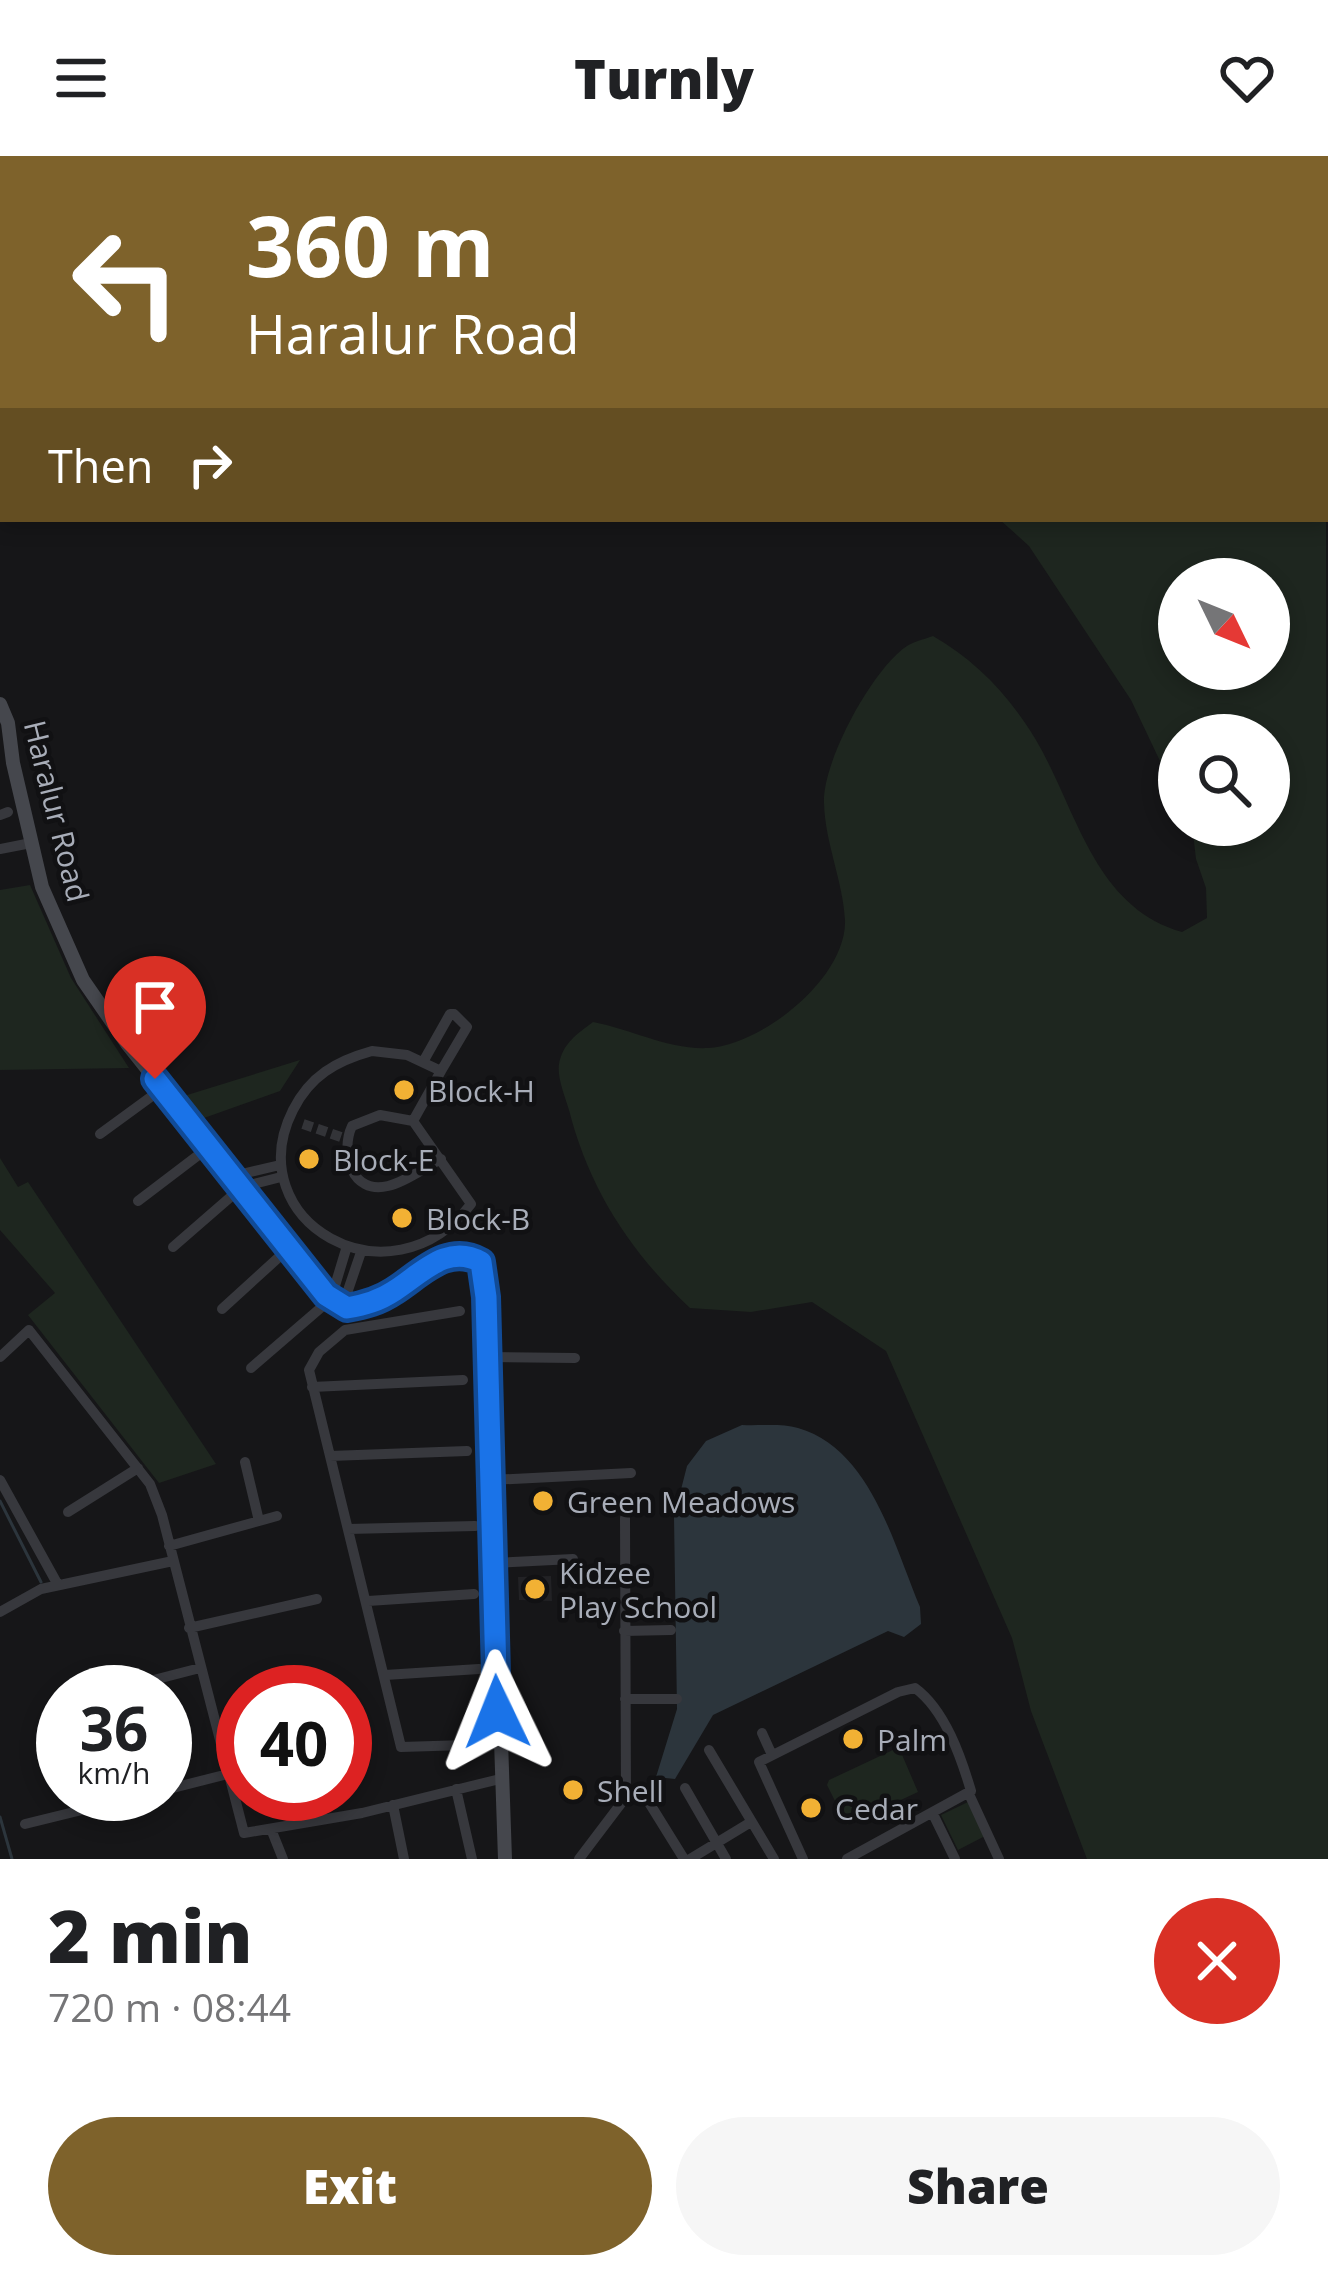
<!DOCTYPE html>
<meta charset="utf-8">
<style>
body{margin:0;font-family:"Open Sans",sans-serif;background:#f6f6f6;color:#202124;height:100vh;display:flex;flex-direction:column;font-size:45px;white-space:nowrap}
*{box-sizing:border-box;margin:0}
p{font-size:39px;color:#757577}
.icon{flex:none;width:66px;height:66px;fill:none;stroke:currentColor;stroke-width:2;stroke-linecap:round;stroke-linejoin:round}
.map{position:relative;height:1703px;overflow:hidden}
.drawer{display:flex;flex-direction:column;background:#fff;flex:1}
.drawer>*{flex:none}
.hud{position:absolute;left:0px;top:0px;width:1329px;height:366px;box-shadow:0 6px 18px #0003;background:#7e622b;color:#fff;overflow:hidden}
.needle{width:78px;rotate:133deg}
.fabs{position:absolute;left:1158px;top:402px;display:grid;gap:24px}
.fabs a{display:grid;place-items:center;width:132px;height:132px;border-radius:50%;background:#fff;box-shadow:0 6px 18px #0003;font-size:60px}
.speed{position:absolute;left:36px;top:1509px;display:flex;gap:24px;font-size:60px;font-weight:700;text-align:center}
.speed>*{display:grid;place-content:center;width:156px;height:156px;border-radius:50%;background:#fff;box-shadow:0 6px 18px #0003;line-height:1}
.speed small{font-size:30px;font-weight:400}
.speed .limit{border:18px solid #d22;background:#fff;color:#111}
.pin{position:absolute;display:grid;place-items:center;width:102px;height:102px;color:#fff;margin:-123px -51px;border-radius:50% 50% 50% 0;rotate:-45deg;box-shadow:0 0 12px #0007}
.pin .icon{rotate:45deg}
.me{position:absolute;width:132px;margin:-66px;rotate:358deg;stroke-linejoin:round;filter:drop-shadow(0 0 9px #0008)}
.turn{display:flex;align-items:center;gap:42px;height:252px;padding:0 48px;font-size:54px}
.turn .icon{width:156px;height:156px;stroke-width:2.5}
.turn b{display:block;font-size:84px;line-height:102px}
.then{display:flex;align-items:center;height:114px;padding:0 48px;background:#0003;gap:24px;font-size:45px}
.round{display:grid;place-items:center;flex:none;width:126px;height:126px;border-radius:63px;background:#f6f6f6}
.head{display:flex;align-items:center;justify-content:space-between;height:204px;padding:0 48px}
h1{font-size:72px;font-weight:800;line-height:90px}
.cta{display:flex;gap:24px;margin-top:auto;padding:24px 48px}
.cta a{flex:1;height:138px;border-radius:72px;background:#7e622b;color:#fff;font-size:48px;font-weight:800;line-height:138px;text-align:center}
.cta a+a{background:#f6f6f6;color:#202124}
header{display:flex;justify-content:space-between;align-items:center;height:156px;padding:0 48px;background:#fff;font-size:54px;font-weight:800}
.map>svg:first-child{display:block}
.built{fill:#222225}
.green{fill:#1e261f;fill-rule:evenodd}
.water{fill:#2c353c}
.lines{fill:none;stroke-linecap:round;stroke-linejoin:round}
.stream{stroke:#2c353c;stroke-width:3}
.street-tunnel{stroke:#333438;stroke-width:10;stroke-dasharray:10 5;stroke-linecap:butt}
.street{stroke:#37383d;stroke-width:10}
.secondary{stroke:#45474d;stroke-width:14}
.route-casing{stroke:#114b97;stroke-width:30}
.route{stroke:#1a73e8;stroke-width:21}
.poi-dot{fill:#f2b134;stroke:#111113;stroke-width:4.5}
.labels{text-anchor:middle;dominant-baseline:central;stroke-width:9;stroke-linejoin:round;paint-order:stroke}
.street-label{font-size:30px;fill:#a8adb8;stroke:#111113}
.poi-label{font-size:30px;fill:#a8adb8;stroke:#111113;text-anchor:start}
</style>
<header><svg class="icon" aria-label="menu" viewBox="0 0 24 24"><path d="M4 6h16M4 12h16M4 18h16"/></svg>Turnly<svg class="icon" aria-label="heart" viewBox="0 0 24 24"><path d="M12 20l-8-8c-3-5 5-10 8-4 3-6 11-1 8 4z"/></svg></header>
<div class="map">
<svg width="1328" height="1703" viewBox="0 0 1328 1703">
<rect width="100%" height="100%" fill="#161618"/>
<!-- built -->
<path class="built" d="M 551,1420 L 552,1445 L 519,1444 L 518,1421 Z"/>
<!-- green -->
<path class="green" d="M 750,0 L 958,0 L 973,3 L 751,3 Z
M 1326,359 L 1328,1703 L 1087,1703 L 1031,1555 L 1012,1482 L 886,1195 L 812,1146 L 751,1156 L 690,1152 C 631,1097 589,1033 569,954 C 565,940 557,922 559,908 C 563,887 577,878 593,866 C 631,873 669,894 708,892 C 762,889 847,822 845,764 C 843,725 825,687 824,647 C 822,606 873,512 907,490 C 915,485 925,483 933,480 C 977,505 1010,541 1036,584 C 1077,654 1094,751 1182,776 L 1207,762 L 1206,732 L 1196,703 L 1192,669 L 1269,669 L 1269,579 L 1179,579 L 1179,645 L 1131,544 L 1029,390 L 999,363 L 1326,363 ZM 1269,423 L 1269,513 L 1179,513 L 1179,423 Z
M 30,729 L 71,822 L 129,912 L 0,914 L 0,734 Z
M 300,904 L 280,935 L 204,962 L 184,940 Z
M 0,1002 L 18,1031 L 28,1026 L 216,1308 L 159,1327 L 28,1159 L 55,1137 L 0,1074 Z
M 895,1593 L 900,1594 L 918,1636 L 847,1669 L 827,1629 L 829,1624 Z
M 968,1646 L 985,1680 L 958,1694 L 941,1659 Z"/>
<!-- water -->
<path class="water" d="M 742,1269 C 760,1270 781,1267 798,1272 C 871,1293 894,1390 920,1451 L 921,1468 L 904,1481 L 888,1475 L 713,1559 L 675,1623 L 656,1621 L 677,1553 L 674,1361 L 687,1310 L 706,1285 Z"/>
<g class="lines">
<!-- stream -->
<path class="stream" d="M 0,1345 L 41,1426
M 0,1661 L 12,1703"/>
<!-- street-tunnel -->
<path class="street-tunnel" d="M 303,968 L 344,982"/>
<!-- street -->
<path class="street" d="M 1136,0 L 1139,3
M 1216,3 L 1219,0
M 1301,3 L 1305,0
M 1326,41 L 1328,39
M 0,110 L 3,107
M 1326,131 L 1328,133
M 1326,220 L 1328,223
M 0,659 L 8,656
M 0,693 L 31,687
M 372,895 L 407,899 L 441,915 L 413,965 L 471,1048 C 390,1154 237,1065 293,954 C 310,920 336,905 372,895 Z
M 423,906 L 450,858 L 454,858 L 467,871 L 441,915
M 413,965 L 380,959 L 352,970 C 340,996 351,1039 388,1030 C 406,1026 425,1011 441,1003
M 100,978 L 163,932
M 233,1020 L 280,1009
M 138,1045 L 209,991
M 173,1091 L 242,1031 L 281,1021
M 343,1149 L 361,1096
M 222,1153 L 290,1091
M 460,1155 L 345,1174 L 319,1196 L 309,1214 L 401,1591 L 499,1588
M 0,1201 L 29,1174 L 150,1328 L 162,1359 L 244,1677 L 362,1657 L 500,1623
M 488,1201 L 575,1202
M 251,1212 L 331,1143 L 347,1090
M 312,1231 L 463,1224
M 330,1300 L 467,1295
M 245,1306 L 259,1365
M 0,1324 L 58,1429
M 491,1324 L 631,1317
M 68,1356 L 138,1312
M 625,1362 L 626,1641
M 348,1373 L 475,1370
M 169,1390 L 277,1360
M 493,1407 L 573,1403
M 368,1445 L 474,1438
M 0,1456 L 41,1433 L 173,1405
M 189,1472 L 317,1443
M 624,1475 L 671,1474
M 385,1519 L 479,1513
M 107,1536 L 200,1512
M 625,1543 L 677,1543
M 59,1549 L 63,1548
M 218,1574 L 243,1567
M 762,1577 L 772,1599
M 709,1594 L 774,1703
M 685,1632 L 726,1703
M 456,1633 L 472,1703
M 165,1634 L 228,1618
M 969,1638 L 999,1703
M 393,1649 L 404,1703
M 933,1658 L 955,1703
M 25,1668 L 147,1638
M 271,1673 L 283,1703
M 579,1703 L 626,1641 L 640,1632 L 684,1703
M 690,1703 L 751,1666
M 803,1703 L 759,1606 L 898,1536 L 915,1532 C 945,1554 961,1601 971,1635 L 847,1703"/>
<!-- secondary -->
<path class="secondary" d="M 0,548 L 8,567 L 13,607 L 42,731 L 83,824 L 128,889 L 327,1139 L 348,1152 C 365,1149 379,1145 394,1135 C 421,1117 447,1087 481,1106 L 486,1141 L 505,1703"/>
</g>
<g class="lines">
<!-- route casing -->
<g class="route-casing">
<path id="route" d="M 155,923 L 326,1139 L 347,1152 C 365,1149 379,1145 394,1135 C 421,1118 447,1087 481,1106 L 486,1141 L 497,1556"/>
</g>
<!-- route -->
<use href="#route" class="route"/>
</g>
<!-- markers -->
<g class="poi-dot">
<circle cx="404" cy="934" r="12"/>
<circle cx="309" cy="1003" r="12"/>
<circle cx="402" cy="1062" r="12"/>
<circle cx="543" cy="1345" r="12"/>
<circle cx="535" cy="1433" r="12"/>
<circle cx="853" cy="1583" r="12"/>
<circle cx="573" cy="1634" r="12"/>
<circle cx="811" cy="1652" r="12"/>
</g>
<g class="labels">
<!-- street labels -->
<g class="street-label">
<text transform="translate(57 655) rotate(76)">Haralur Road</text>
</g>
<!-- poi labels -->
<g class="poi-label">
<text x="428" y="934">Block-H</text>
<text x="333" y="1003">Block-E</text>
<text x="426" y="1062">Block-B</text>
<text x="567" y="1345">Green Meadows</text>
<text x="559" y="1416">Kidzee<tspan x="559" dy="34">Play School</tspan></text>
<text x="877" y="1583">Palm</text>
<text x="597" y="1634">Shell</text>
<text x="835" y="1652">Cedar</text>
</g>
</g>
</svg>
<div class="fabs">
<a><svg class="needle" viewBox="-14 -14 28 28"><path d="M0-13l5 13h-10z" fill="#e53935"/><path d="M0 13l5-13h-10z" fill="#757577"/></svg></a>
<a><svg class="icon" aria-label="search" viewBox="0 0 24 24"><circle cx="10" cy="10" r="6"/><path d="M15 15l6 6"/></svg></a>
</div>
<div class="speed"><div>36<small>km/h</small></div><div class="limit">40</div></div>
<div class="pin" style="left:155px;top:923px;background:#d93025"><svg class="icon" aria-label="arrive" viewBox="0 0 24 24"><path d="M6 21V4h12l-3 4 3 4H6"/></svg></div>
<svg class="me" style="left:497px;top:1556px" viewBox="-20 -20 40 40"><path d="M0-17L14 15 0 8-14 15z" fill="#1a73e8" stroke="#fff" stroke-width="4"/></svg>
<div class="hud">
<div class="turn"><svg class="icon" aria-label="left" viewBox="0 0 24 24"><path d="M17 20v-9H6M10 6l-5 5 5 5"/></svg><div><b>360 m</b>Haralur Road</div></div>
<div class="then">Then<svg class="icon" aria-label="right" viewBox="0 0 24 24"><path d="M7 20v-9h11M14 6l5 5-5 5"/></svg></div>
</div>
</div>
<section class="drawer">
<div class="head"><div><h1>2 min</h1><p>720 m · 08:44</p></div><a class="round" style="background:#d93025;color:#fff"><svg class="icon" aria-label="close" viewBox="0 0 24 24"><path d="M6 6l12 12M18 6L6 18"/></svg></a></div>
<div class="cta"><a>Exit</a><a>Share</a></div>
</section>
